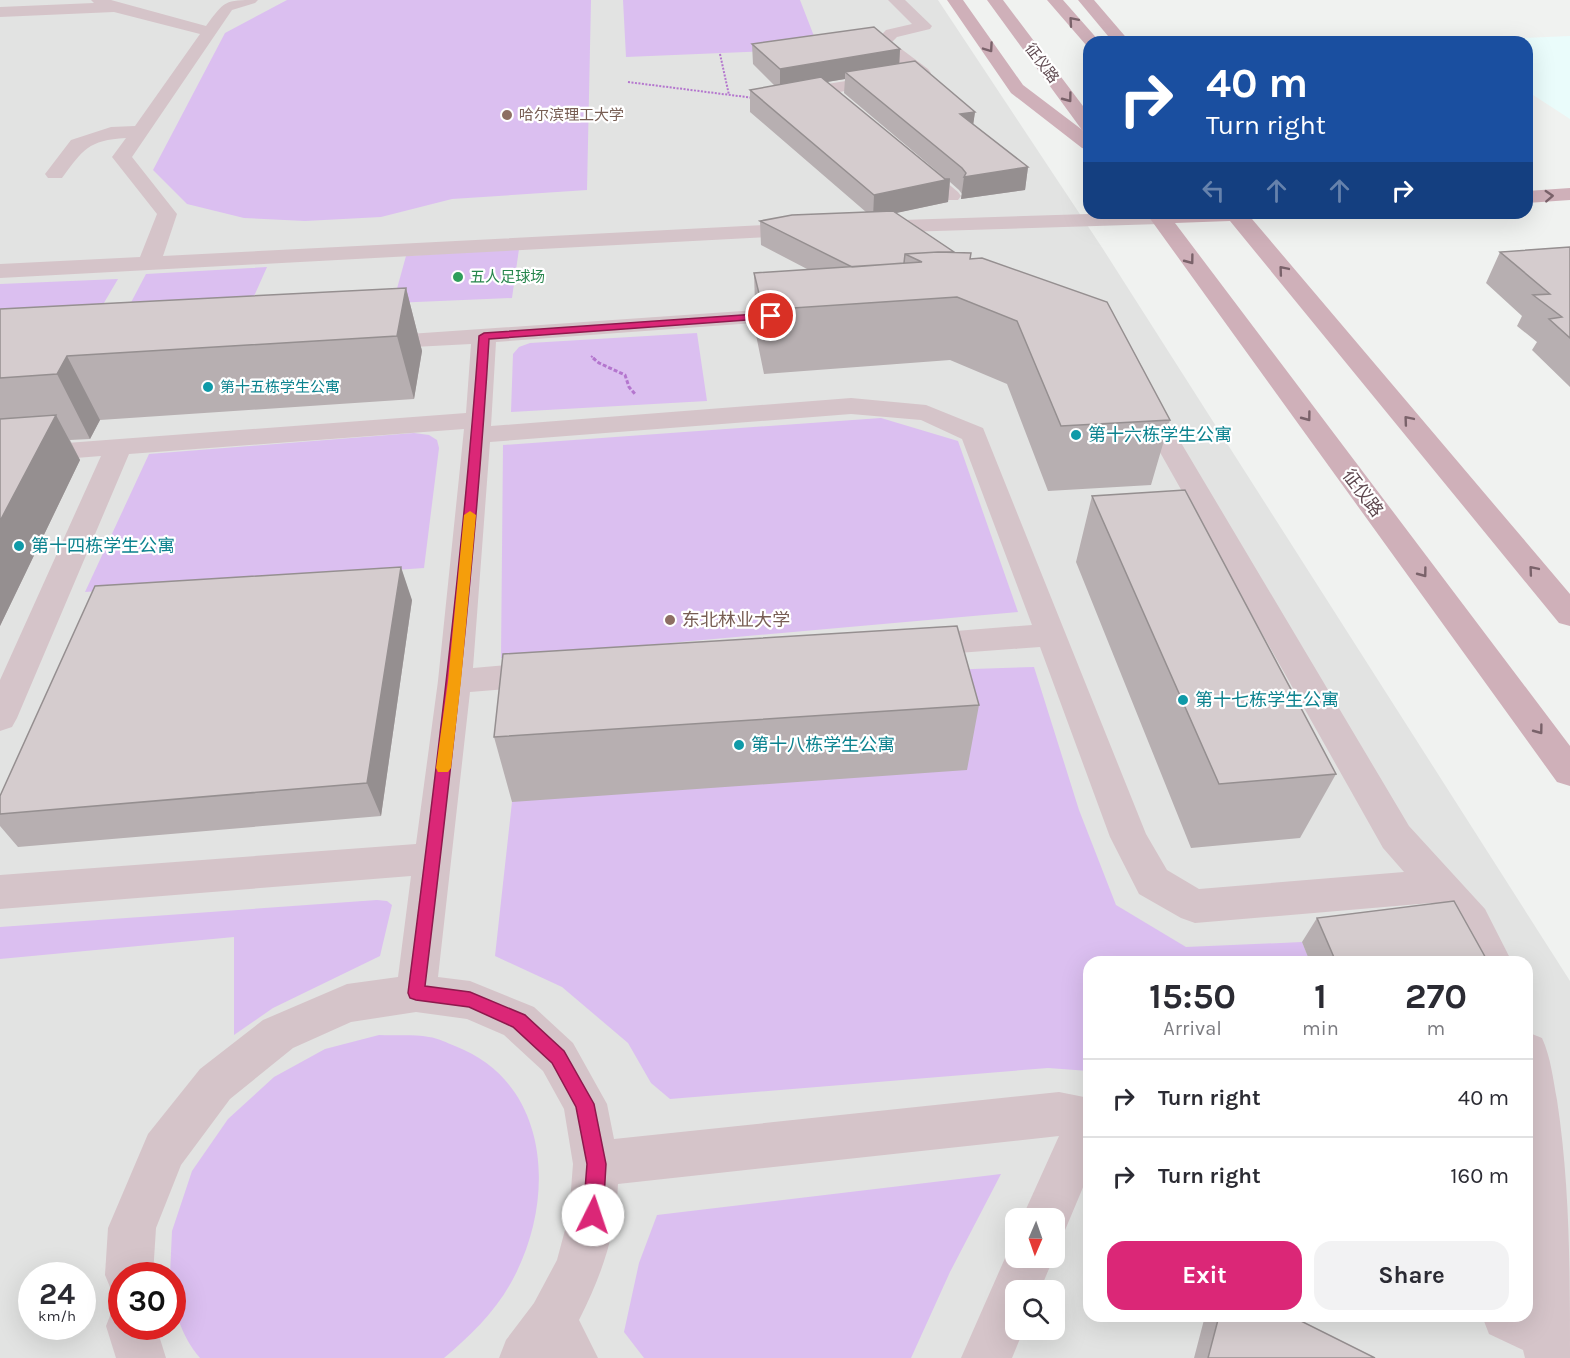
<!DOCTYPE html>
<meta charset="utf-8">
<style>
body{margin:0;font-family:Karla,"Noto Sans SC",sans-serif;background:#f2f2f3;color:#2b2b33;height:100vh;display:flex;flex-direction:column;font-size:22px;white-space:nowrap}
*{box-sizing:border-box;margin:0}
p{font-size:20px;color:#7c7c81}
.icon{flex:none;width:33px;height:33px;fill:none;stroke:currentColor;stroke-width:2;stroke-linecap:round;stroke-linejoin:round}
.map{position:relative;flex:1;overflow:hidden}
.drawer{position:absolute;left:1083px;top:956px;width:450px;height:366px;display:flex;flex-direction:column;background:#fff;border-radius:18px;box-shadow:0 6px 24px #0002}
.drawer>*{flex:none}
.guide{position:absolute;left:1083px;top:36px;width:450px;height:183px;border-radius:18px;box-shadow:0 6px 24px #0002;background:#1a4fa0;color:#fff;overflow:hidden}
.needle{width:39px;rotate:182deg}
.buttons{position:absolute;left:1005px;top:1208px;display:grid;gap:12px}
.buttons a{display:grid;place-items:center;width:60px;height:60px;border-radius:12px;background:#fff;box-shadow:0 6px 24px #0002;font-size:30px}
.speed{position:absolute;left:18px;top:1262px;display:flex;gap:12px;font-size:30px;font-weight:700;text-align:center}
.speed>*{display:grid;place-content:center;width:78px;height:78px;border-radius:50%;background:#fff;box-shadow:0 6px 24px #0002;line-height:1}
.speed small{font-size:15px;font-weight:400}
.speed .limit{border:9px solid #d22;background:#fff;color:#111}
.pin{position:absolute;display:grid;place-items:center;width:51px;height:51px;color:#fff;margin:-26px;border:3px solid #fff;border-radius:50%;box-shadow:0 2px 6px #0007}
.me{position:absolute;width:66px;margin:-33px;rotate:4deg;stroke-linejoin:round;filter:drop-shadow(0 0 4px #0008)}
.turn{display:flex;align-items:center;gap:21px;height:126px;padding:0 24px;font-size:27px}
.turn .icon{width:78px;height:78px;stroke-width:2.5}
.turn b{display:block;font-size:42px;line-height:51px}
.lanes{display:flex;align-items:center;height:57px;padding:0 24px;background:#0003;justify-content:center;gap:30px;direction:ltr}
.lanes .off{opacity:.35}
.eta{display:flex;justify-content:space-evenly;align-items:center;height:102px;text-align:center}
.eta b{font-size:36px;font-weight:700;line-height:42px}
.button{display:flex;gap:12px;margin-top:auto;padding:12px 24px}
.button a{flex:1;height:69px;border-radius:18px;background:#db2777;color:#fff;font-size:24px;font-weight:700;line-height:69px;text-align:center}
.button a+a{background:#f2f2f3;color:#2b2b33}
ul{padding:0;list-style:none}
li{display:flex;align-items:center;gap:18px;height:78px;padding:0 24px;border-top:2px solid #e1e1e2}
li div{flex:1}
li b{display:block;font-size:22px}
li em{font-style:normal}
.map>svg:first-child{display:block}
.commercial{fill:#eafcfb}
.education{fill:#e2e3e2;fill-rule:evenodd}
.green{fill:#dbbff0}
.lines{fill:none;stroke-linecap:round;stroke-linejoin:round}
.path-far1{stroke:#b476ce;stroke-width:2;stroke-dasharray:2 1.5;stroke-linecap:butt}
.path{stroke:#b476ce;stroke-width:3;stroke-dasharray:4 2;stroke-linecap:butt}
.minor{fill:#d5c4c9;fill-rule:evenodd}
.major{fill:#cfb0b9;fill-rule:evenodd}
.wall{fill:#b7afb1;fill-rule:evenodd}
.shaded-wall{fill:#958f90}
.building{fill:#d5ccce;stroke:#958f90;stroke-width:1.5}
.oneway{stroke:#7a626a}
.route{fill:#db2777;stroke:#8e194d;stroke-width:1.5}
.slow{fill:#f59e0b}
.education-dot{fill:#8d6e63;stroke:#fff;stroke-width:2}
.leisure-dot{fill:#2e9e5b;stroke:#fff;stroke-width:2}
.culture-dot{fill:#0f9aa8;stroke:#fff;stroke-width:2}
.labels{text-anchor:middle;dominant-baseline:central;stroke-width:4.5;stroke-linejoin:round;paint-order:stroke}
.far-street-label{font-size:15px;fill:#5e484f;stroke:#fff}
.far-education-label{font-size:15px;fill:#785e54;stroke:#fff;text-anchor:start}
.far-leisure-label{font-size:15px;fill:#27864d;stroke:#fff;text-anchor:start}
.far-culture-label{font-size:15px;fill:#0d838f;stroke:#fff;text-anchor:start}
.culture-label{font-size:18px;fill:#0d838f;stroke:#fff;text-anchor:start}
.street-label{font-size:18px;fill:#5e484f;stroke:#fff}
.education-label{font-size:18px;fill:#785e54;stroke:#fff;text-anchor:start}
</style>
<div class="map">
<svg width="1570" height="1358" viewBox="0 0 1570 1358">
<rect width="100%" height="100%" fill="#f0f2f0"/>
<!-- commercial -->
<path class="commercial" d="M 1570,36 L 1570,119 L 1527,91 L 1527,42 L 1450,41 Z"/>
<!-- education -->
<path class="education" d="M 0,0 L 938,0 L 1103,249 L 1570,981 L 1570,1358 L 0,1358 ZM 1089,962 L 1527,962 L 1527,1316 L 1089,1316 ZM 1016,1218 L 1054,1218 L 1054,1257 L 1016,1257 ZM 32,1275 L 82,1275 L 82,1326 L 32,1326 ZM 122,1275 L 172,1275 L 172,1326 L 122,1326 ZM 1016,1290 L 1054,1290 L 1054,1329 L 1016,1329 Z"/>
<!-- green -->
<path class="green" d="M 287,0 L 591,0 L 587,190 L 452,199 L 381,217 L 305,221 L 244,218 L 187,204 L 153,170 L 225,33 Z
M 623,0 L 800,0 L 819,49 L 626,57 Z
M 519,249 L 512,298 L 393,303 L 406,256 Z
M 267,267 L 251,303 L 127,310 L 146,274 Z
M 118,279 L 98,313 L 0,318 L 0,284 Z
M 697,333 L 707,401 L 511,412 L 513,354 L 519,347 L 530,343 Z
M 881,418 L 958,441 L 1018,612 L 501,658 L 503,445 Z
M 414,433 L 429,435 L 437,440 L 439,448 L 424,568 L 85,592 L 149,454 Z
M 1034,667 L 1079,810 L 1116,905 L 1186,947 L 1302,942 L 1310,961 L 1089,962 L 1089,1071 L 1048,1068 L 670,1099 L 651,1083 L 628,1043 L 562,987 L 495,956 L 512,802 L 942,670 Z
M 377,900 L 387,901 L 392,905 L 380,956 L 273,1008 L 234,1035 L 234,937 L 0,959 L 0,927 Z
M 379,1035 C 395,1036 413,1034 429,1037 C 438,1038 447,1043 455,1046 C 551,1083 556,1199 513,1279 C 496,1311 471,1335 444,1358 L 200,1358 C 180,1335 172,1305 172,1275 L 170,1275 L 172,1231 L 192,1171 L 228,1119 L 274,1077 L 325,1049 Z
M 1001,1174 L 950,1272 L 911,1358 L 644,1358 L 624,1332 L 639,1263 L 657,1215 Z"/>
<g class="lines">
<!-- path-far1 -->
<path class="path-far1" d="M 720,54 L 729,95
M 628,82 L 754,98
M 591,356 L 595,359"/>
<!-- path -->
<path class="path" d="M 593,358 L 599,363 L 625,375 L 629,387 L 635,394"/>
<!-- minor -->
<path class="minor" d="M 91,0 L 111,0 L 206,26 C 225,0 225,0 258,0 L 255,3 L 232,10 L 132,157 L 177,214 L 163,256 L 804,223 L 811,225 L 815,229 L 811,233 L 804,235 L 0,278 L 0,264 L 140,257 L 157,214 L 112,157 L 126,138 C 88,140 83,150 62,178 L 48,178 L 45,174 L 71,140 L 111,127 L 135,126 L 200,34 L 114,12 L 0,17 L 0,7 L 94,3 Z
M 888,0 L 905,0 L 932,26 L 930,29 L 897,37 L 892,42 L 928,69 L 931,73 L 928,77 L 916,77 L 874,43 L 886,30 L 912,24 Z
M 888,74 L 894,75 L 897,79 L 894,83 L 791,100 L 785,99 L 782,95 L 785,91 L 791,90 Z
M 913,158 L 920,160 L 958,192 L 961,196 L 958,200 L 944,200 L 906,168 L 903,164 L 906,160 Z
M 1120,213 L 1165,213 L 1170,218 L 1167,222 L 1160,224 L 871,233 L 864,231 L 860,227 L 864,223 L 871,221 Z
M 799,307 L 807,309 L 811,314 L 807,319 L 496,342 L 491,426 L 851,398 L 926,405 L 983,428 L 1146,834 L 1167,870 L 1199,889 L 1404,872 L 1383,848 L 1130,399 L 1134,394 L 1143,391 L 1152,394 L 1409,826 L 1485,909 L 1512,962 L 1471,962 L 1457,933 L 1431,903 L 1195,923 L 1181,918 L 1139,894 L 1110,837 L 1040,647 L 918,656 L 907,653 L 902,645 L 907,637 L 918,634 L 1032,625 L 962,439 L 921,420 L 851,414 L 490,442 L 473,668 L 544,662 L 556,666 L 560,674 L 556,682 L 544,686 L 470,692 L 438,977 L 470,981 L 534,1007 L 573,1043 L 607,1104 L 614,1139 L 1059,1092 L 1089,1098 L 1089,1173 L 1063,1235 L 1054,1238 L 1054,1218 L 1022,1218 L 1059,1136 L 618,1184 C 616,1235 602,1274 579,1320 L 598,1358 L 499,1358 L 506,1340 L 534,1303 L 557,1260 L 569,1215 L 573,1164 L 564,1109 L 543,1071 L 504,1035 L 467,1019 L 416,1012 L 351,1022 L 293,1048 L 230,1099 L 181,1165 L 156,1228 L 153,1275 L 122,1275 L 122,1296 L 112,1292 L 105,1275 L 108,1228 L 148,1134 L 200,1069 L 263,1020 L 347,984 L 398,977 L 411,876 L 0,909 L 0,875 L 416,844 L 438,681 L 464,429 L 129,454 L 17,718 L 12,727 L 0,731 L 0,680 L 101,456 L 0,464 L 0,448 L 466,413 L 471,344 L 375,349 L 366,347 L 363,342 L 366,337 Z
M 1527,1032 L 1542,1038 C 1551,1058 1553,1079 1557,1100 C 1570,1185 1570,1272 1570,1358 L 1525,1358 L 1523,1350 L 1489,1334 L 1482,1316 L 1527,1316 Z
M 1016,1239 L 1016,1257 L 1054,1257 L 1040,1290 L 1016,1290 L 1016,1329 L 1024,1329 L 1012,1358 L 961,1358 L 1013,1240 Z
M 122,1305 L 122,1326 L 156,1326 L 166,1358 L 116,1358 L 106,1326 L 113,1308 Z"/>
<!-- major -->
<path class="major" d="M 947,0 L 963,0 L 1023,85 L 1089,135 L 1089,150 L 1082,148 L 1011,93 Z
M 987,0 L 1003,0 L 1089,114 L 1089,132 L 1082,130 Z
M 1047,0 L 1063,0 L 1100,42 L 1089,42 L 1089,46 L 1086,45 Z
M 1078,0 L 1094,0 L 1130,42 L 1113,42 Z
M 1570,188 L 1570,200 L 1527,203 L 1527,191 Z
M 1146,213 L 1267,213 L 1264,217 L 1252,219 L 1570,594 L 1570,626 L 1559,623 L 1230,221 L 1175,223 L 1570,746 L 1570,786 L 1557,782 Z"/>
</g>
<!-- wall -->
<path class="wall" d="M 752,44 L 900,49 L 899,64 L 975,112 L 973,124 L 1028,167 L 1025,190 L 961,199 L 962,194 L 959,190 L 950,182 L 948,202 L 895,213 L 954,252 L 970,259 L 1170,420 L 1151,485 L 1048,491 L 1007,384 L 950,360 L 764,374 L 756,335 L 754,273 L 809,270 L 761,245 L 760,221 L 866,212 L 750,112 L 750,90 L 775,86 L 753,64 ZM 845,79 L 844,93 L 946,179 L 826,82 Z
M 1570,247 L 1570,387 L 1532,350 L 1537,342 L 1517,326 L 1522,316 L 1486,283 L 1500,252 Z
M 406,288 L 422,351 L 414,399 L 100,420 L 90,439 L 70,440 L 80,460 L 0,626 L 0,309 Z
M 1092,496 L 1336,774 L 1300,838 L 1191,848 L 1076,562 Z
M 412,600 L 381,816 L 18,847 L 0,826 L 0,796 Z
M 979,705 L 967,770 L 512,802 L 494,737 Z
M 1317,918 L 1488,962 L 1310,962 L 1302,942 Z
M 1205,1316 L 1291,1316 L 1375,1358 L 1194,1358 Z"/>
<!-- shaded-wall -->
<path class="shaded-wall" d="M 900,49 L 899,69 L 845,72 L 845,79 L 780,90 L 780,69 Z
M 975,112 L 972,133 L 960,114 Z
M 1028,167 L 1025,190 L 961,199 L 964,177 Z
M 950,179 L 948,202 L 873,218 L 874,195 Z
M 406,288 L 422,351 L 414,399 L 397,336 Z
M 67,356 L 100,420 L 90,439 L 57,374 Z
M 56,415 L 80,460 L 0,626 L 0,521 Z
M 401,567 L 412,600 L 381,816 L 367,783 Z"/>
<!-- building -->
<path class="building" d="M 874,27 L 900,49 L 780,69 L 752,44 Z
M 915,61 L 975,112 L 960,114 L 1028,167 L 964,177 L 966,173 L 962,168 L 845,72 Z
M 821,77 L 945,179 L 950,179 L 874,195 L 750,90 Z
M 893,211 L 954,252 L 938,252 L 905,254 L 904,263 L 852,267 L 760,221 L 792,215 Z
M 1570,247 L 1570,338 L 1549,319 L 1562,317 L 1533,295 L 1550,294 L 1500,252 Z
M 938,252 L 971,253 L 970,259 L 982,258 L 1107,302 L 1170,420 L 1061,426 L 1017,321 L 957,297 L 763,310 L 754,273 L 922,262 L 905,254 Z
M 406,288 L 397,336 L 67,356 L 57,374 L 0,378 L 0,309 Z
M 56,415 L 0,521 L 0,419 Z
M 1185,490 L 1336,774 L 1219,784 L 1092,496 Z
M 401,567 L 367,783 L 0,814 L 0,796 L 95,586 Z
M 957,626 L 979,705 L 494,737 L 503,654 Z
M 1454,901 L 1488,962 L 1336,962 L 1317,918 Z
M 1219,1316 L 1291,1316 L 1375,1358 L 1208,1358 Z"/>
<!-- one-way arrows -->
<defs><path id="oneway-chevron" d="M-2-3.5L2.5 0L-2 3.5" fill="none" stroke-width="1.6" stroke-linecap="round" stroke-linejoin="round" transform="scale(1.5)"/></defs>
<g class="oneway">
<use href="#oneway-chevron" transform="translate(1073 21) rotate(-131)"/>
<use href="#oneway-chevron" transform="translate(989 48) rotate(55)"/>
<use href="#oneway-chevron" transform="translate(1068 98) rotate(53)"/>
<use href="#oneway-chevron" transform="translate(1549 196) rotate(-3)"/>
<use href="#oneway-chevron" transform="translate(1190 260) rotate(53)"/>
<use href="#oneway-chevron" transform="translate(1283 270) rotate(-130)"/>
<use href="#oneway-chevron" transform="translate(1307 417) rotate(53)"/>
<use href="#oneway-chevron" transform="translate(1408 420) rotate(-130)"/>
<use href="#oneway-chevron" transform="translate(1533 570) rotate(-130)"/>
<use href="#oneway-chevron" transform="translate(1423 573) rotate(53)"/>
<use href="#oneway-chevron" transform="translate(1539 730) rotate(53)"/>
</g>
<!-- route -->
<path class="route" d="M 771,313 L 775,314 L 775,318 L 489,339 C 476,555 451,770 425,986 L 470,992 L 525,1015 L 564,1051 L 594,1104 L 606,1164 L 603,1215 L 600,1221 L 593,1224 L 586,1221 L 583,1215 L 587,1164 L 576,1107 L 552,1063 L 513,1027 L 469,1007 L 416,1000 L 410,998 L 408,993 C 436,774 463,556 479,336 L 484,333 Z"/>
<!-- slow -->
<path class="slow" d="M 470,511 L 476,515 L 461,681 L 451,768 L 448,772 L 438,772 L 436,768 L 448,681 L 464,515 Z"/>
<!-- markers -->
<g class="education-dot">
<circle cx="507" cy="115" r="6"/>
<circle cx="670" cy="620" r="6"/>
</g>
<circle class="leisure-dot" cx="458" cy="277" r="6"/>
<g class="culture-dot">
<circle cx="208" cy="387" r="6"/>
<circle cx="1076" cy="435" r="6"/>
<circle cx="19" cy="546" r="6"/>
<circle cx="1183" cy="700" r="6"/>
<circle cx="739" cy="745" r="6"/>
</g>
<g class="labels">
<!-- far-street labels -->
<g class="far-street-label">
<text transform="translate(1042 63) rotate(53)">征仪路</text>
</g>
<!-- far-education labels -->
<g class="far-education-label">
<text x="519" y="115">哈尔滨理工大学</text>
</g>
<!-- far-leisure labels -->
<g class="far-leisure-label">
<text x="470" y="277">五人足球场</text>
</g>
<!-- far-culture labels -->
<g class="far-culture-label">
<text x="220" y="387">第十五栋学生公寓</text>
</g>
<!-- culture labels -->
<g class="culture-label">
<text x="1088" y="435">第十六栋学生公寓</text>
<text x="31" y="546">第十四栋学生公寓</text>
<text x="1195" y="700">第十七栋学生公寓</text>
<text x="751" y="745">第十八栋学生公寓</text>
</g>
<!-- street labels -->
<g class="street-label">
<text transform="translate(1363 493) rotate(53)">征仪路</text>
</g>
<!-- education labels -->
<g class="education-label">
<text x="682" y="620">东北林业大学</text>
</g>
</g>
</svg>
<div class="buttons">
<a><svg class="needle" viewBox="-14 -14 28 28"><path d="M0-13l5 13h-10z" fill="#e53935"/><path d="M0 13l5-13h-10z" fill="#7c7c81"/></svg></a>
<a><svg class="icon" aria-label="search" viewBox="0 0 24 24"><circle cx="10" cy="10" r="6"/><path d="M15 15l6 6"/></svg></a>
</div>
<div class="speed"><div>24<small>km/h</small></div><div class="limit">30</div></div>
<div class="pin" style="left:771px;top:316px;background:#d93025"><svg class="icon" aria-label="arrive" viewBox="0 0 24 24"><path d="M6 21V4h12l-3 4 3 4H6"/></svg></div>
<svg class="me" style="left:593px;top:1215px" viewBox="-20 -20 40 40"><circle r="19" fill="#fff"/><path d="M0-13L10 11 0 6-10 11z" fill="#db2777"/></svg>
<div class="guide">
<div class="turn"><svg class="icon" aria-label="right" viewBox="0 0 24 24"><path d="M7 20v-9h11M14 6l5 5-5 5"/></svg><div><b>40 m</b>Turn right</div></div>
<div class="lanes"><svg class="icon off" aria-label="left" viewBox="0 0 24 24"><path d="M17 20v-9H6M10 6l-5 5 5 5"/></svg><svg class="icon off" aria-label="ahead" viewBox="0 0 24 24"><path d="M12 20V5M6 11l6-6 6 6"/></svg><svg class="icon off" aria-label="ahead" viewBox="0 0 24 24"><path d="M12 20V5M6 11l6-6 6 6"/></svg><svg class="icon" aria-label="right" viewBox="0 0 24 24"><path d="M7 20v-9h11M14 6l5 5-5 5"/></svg></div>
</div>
<section class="drawer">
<div class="eta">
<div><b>15:50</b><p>Arrival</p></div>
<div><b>1</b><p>min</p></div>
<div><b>270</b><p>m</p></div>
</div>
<ul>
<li><svg class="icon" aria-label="right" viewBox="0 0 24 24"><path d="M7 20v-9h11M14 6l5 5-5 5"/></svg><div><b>Turn right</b></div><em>40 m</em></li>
<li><svg class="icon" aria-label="right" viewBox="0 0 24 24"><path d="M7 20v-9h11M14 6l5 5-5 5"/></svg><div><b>Turn right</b></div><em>160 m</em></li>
</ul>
<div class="button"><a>Exit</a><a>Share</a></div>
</section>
</div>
